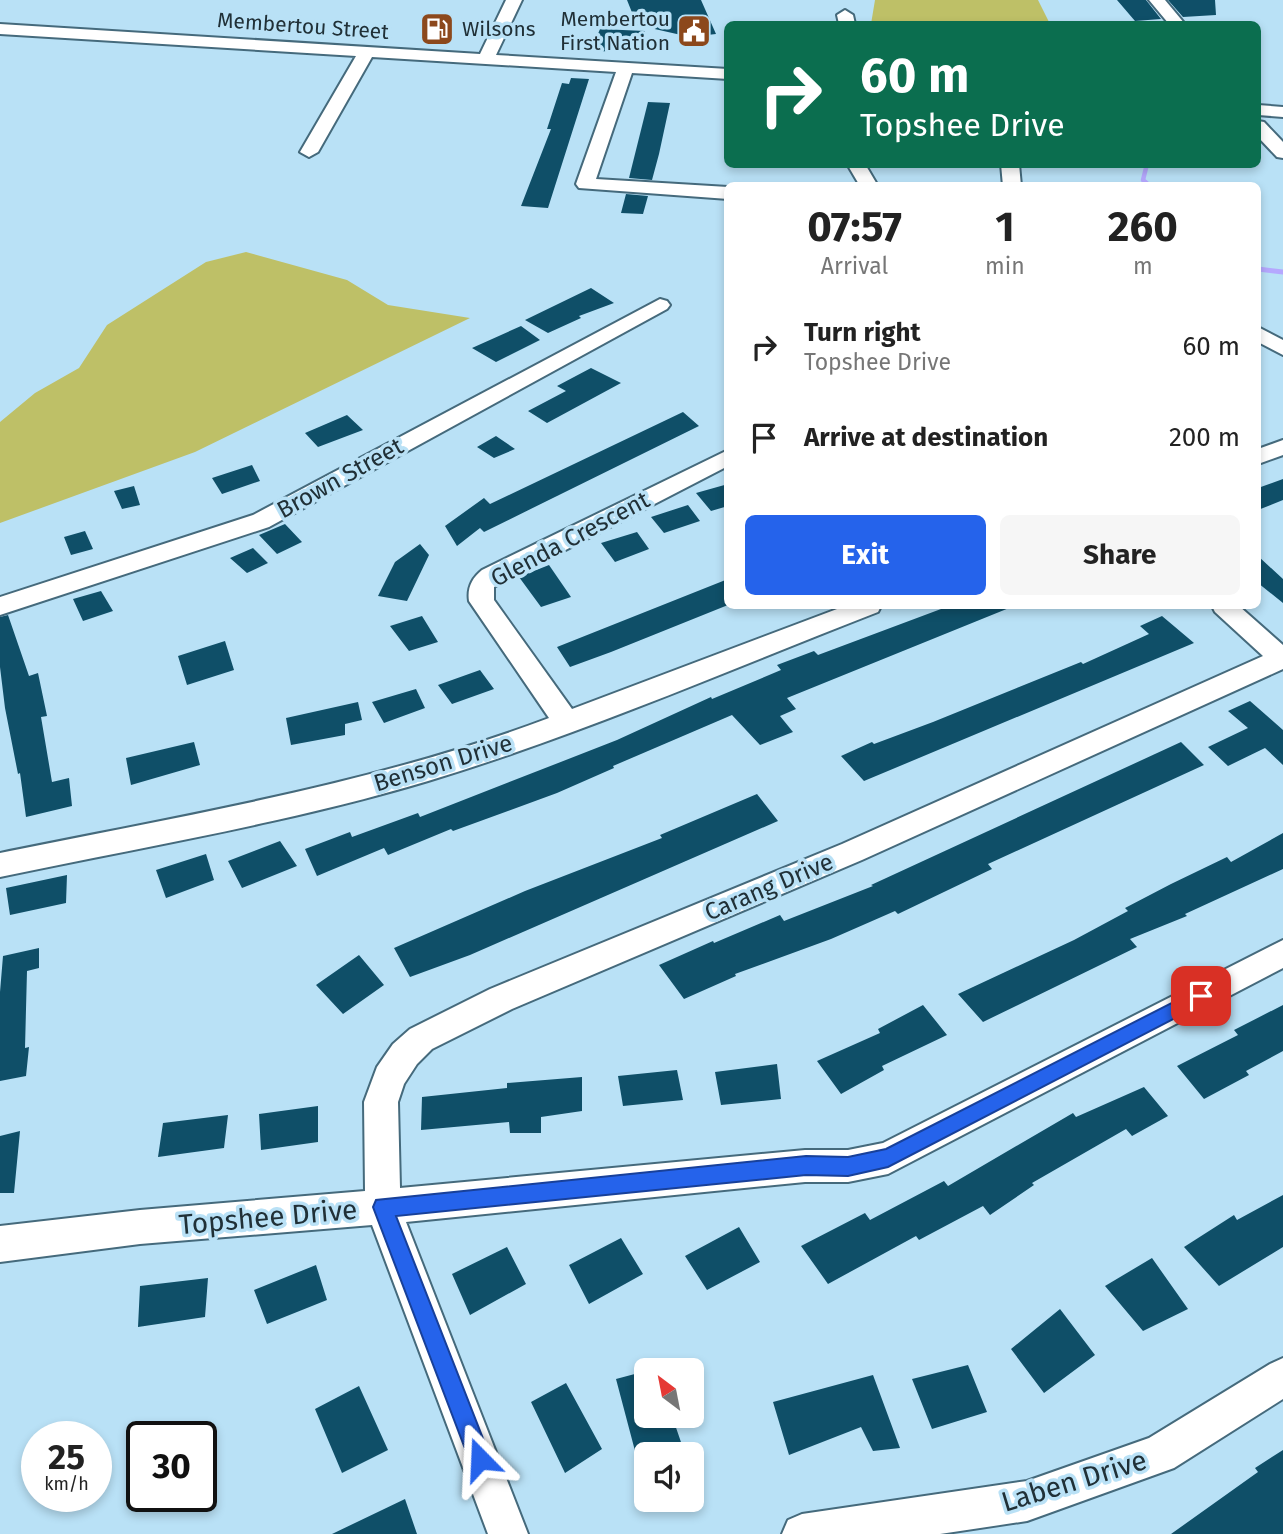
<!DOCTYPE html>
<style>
body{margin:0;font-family:"Fira Sans",sans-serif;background:#f6f6f6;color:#222;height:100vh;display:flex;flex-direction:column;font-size:26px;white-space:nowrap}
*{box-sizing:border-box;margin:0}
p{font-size:23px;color:#767676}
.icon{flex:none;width:38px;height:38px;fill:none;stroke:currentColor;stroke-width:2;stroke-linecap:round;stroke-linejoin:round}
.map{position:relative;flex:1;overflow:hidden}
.details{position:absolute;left:724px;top:182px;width:537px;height:427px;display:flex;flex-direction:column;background:#fff;border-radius:10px;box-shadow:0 4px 10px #0003}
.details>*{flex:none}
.guide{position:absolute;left:724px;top:21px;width:537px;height:147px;border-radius:10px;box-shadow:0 4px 10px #0003;background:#0b6e4f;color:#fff;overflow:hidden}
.needle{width:46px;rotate:328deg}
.fabs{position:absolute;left:634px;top:1358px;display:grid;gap:14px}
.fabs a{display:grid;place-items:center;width:70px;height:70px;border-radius:10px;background:#fff;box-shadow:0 4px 10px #0003;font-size:35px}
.speed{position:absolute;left:21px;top:1421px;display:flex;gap:14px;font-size:35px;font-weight:700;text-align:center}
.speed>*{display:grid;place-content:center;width:91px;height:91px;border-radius:50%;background:#fff;box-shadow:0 4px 10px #0003;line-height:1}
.speed small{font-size:18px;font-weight:400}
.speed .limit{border:4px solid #111;border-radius:10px;background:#fff;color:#111}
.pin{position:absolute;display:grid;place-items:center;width:60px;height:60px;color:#fff;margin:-30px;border-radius:14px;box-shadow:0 4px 10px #0006}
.me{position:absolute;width:77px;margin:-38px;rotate:339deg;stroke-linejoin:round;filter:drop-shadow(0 0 5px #0008)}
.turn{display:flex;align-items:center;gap:24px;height:147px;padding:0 21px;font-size:32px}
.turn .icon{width:91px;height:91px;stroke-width:2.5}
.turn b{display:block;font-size:49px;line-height:60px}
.eta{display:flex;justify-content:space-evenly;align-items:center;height:119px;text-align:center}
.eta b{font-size:42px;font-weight:700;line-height:49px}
.cta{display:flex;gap:14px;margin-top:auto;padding:14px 21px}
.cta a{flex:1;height:80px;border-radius:10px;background:#2563eb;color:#fff;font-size:28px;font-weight:700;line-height:80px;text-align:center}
.cta a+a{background:#f6f6f6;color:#222}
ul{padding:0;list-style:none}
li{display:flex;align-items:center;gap:21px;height:91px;padding:0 21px}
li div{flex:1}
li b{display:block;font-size:26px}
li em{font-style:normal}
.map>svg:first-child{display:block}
.green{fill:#bec067}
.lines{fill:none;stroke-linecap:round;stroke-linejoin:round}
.stream-far1{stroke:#b5a8fe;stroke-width:4.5}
.stream{stroke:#b5a8fe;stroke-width:5}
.building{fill:#0f4f68}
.minor-casing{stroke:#456a7c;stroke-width:4}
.minor{fill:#fff;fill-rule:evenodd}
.route{fill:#2563eb;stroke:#184099;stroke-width:2}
.labels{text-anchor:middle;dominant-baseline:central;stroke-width:7;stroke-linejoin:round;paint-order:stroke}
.far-poi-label{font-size:21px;fill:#203037;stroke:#b9e1f6;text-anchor:end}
.far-street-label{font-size:21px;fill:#203037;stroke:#b9e1f6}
.street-label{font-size:24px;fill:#203037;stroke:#b9e1f6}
.near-street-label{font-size:28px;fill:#203037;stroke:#b9e1f6}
</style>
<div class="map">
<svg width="1283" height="1534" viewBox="0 0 1283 1534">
<rect width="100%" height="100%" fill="#b9e1f6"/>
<!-- green -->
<path class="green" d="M 875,0 L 1038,0 L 1050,24 L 871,24 Z
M 246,252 L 347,280 L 388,305 L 470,318 L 195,452 L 0,523 L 0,422 L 35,393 L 79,368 L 107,325 L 206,262 Z"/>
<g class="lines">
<!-- stream-far1 -->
<path class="stream-far1" d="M 1147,164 L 1143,180 L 1150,186"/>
<!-- stream -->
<path class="stream" d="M 1258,269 L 1283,272"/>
</g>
<!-- building -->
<path class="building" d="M 627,0 L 701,0 L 716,34 L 690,37 L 637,25 Z
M 1117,0 L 1146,0 L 1161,19 L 1135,21 Z
M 1168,0 L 1215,0 L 1216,15 L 1183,17 Z
M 600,29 L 645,31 L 637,52 L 591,51 Z
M 571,78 L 589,79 L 548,208 L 521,206 L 551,129 L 547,129 L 562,83 L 569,84 Z
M 648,102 L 670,103 L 659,154 L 652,180 L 629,178 Z
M 626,194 L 648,196 L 643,214 L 621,213 Z
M 591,288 L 614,303 L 579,316 L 581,318 L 548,333 L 525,320 Z
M 521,326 L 540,340 L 496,362 L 472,348 Z
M 591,368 L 621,383 L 547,423 L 528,411 L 566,391 L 557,386 Z
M 683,412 L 699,426 L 484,532 L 480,528 L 457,546 L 445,526 L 484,498 L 490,504 Z
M 347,415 L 363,430 L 318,447 L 305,433 Z
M 496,436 L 515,449 L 494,458 L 477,447 Z
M 252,465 L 260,481 L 222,494 L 212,478 Z
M 1283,479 L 1283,500 L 1258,510 L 1258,488 Z
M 728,484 L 728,506 L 711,511 L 696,493 Z
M 134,486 L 140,505 L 122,509 L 114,491 Z
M 688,505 L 700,521 L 664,533 L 651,517 Z
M 285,524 L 302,542 L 277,554 L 259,535 Z
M 85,531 L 93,549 L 71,555 L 64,537 Z
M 637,532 L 649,549 L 615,562 L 601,543 Z
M 420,544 L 429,555 L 407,601 L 378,596 L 395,562 Z
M 253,548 L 268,563 L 247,573 L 230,558 Z
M 1258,556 L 1283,579 L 1283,603 L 1258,583 Z
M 549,565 L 571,597 L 541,607 L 519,577 Z
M 728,579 L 728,605 L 611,652 L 570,667 L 557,647 Z
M 101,591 L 113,611 L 83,621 L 73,599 Z
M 949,606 L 1014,606 L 787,698 L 796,709 L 780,716 L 793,732 L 760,745 L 732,715 L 613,766 L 614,768 L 557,793 L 453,831 L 451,829 L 388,855 L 384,848 L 317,876 L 305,849 L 350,832 L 352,837 L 418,813 L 420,817 L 617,740 L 711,697 L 712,699 L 781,670 L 777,665 L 814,651 L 818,655 Z
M 8,615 L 29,676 L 38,673 L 47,716 L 41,717 L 52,782 L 69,778 L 72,806 L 26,817 L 20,773 L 18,774 L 5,708 L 0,667 L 0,617 Z
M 422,616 L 438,642 L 409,651 L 390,626 Z
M 1162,616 L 1194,643 L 864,781 L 841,756 L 872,742 L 874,744 L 933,722 L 1081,662 L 1083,664 L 1149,634 L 1140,626 Z
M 225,641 L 234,670 L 187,685 L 178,656 Z
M 480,670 L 494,689 L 452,704 L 438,685 Z
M 416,689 L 425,708 L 384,723 L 372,702 Z
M 1250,701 L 1283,730 L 1283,765 L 1265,748 L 1228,766 L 1208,747 L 1248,728 L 1228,711 Z
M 358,702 L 362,720 L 345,724 L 345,735 L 291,745 L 286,718 Z
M 194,742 L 200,765 L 131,785 L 126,758 Z
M 1181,742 L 1204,765 L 988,864 L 992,869 L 898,914 L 895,911 L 831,939 L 735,974 L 736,976 L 684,999 L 659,965 L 713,941 L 714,943 L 780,915 L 784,921 L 873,886 L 871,885 Z
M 757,794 L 778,821 L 470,955 L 410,977 L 394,948 L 525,891 L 662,838 L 660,835 Z
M 1283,833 L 1283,869 L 1185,914 L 1187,916 L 1130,939 L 1137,947 L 1096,967 L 983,1022 L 958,994 L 1074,940 L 1128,911 L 1125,908 L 1171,884 L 1227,857 L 1231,862 Z
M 280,841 L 297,866 L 242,888 L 228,861 Z
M 206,854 L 214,880 L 166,898 L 156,870 Z
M 67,875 L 66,903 L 10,915 L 6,888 Z
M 39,948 L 39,968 L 27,971 L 25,1048 L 29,1047 L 26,1076 L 0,1081 L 0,992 L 3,956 Z
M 359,955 L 384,985 L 343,1014 L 316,985 Z
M 923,1005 L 947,1035 L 882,1066 L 884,1070 L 841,1094 L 817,1061 L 880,1033 L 878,1029 Z
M 1283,1005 L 1283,1051 L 1246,1071 L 1249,1075 L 1204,1099 L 1177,1066 L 1238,1035 L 1234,1030 Z
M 777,1064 L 781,1099 L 721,1105 L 715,1072 Z
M 677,1070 L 683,1100 L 623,1106 L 618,1076 Z
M 582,1077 L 582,1111 L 541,1117 L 541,1133 L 510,1133 L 509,1122 L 421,1130 L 422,1097 L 507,1088 L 507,1083 Z
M 1144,1087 L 1168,1116 L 1132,1136 L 1126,1129 L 1032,1183 L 1034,1185 L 990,1215 L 983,1206 L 919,1240 L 916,1236 L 828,1284 L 801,1246 L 865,1213 L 870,1220 L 944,1181 L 948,1186 L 1073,1113 L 1076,1117 Z
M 318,1106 L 318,1142 L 261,1150 L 259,1114 Z
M 228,1115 L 224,1148 L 158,1157 L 163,1123 Z
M 20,1131 L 14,1193 L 0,1193 L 0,1136 Z
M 1283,1195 L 1283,1247 L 1219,1286 L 1184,1247 L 1234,1215 L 1237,1220 Z
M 739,1227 L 760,1262 L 707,1290 L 685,1256 Z
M 621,1238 L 643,1274 L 589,1304 L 569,1265 Z
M 507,1247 L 526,1284 L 470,1315 L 452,1274 Z
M 1152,1258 L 1188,1309 L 1143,1331 L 1105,1286 Z
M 316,1265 L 327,1300 L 267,1324 L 254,1290 Z
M 208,1278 L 205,1317 L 138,1327 L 140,1286 Z
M 1060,1309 L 1095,1355 L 1044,1393 L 1011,1349 Z
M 968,1365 L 987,1412 L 932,1429 L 912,1379 Z
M 646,1371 L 646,1416 L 672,1416 L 682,1445 L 646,1454 L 646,1465 L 639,1466 L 616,1379 Z
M 873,1375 L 900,1448 L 873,1451 L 861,1427 L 789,1455 L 773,1402 Z
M 566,1383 L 602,1449 L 565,1473 L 531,1402 Z
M 359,1386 L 388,1450 L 342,1473 L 315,1409 Z
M 1283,1450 L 1283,1534 L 1171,1534 L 1258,1472 L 1255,1468 Z
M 405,1499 L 417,1534 L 332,1534 Z"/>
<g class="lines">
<!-- minor casing -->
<g class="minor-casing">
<path id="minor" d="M 506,0 L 522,0 L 496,55 L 728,69 L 728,79 L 632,73 L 596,179 L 728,187 L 728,199 L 579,188 L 576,184 L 616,72 L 372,57 L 318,152 L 309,157 L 300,152 L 356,56 L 0,34 L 0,24 L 480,54 Z
M 1149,0 L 1165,0 L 1185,24 L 1169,24 Z
M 845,10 L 853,15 L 855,24 L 839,24 L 837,15 Z
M 1258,105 L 1283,107 L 1283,117 L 1258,115 Z
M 1258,121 L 1264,122 L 1283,142 L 1283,158 L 1277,157 L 1258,137 Z
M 847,164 L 865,164 L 878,186 L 860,186 Z
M 1001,164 L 1019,164 L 1021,186 L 1003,186 Z
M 660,299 L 667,301 L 670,305 L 667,309 L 269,527 L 0,615 L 0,597 L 253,515 Z
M 1258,327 L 1283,340 L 1283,355 L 1258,342 Z
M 1283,440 L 1283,455 L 1258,464 L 1258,449 Z
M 728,450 L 728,466 L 494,587 L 494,600 L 572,709 L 845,606 L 881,606 L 878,612 C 729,670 580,735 428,781 C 288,823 142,847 0,877 L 0,853 C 185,815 372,785 549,718 L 469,601 C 467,588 472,578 482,570 Z
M 1212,606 L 1239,606 L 1283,645 L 1283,669 L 862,860 L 512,1009 L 432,1049 L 417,1064 L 404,1084 L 398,1102 L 400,1188 L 805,1150 L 848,1150 L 883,1143 L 1283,940 L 1283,968 L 888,1174 L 848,1182 L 805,1182 L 406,1222 L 528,1534 L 488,1534 L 372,1225 L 140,1244 L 0,1262 L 0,1226 L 140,1210 L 365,1191 L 364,1102 L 377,1067 L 393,1044 L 410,1029 L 490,989 L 842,844 L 1263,656 L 1215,612 Z
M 1283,1358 L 1283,1399 L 1174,1468 L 1027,1521 L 940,1534 L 782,1534 L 788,1520 L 802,1514 L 1027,1481 L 1149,1438 L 1270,1364 Z"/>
</g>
<!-- minor -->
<use href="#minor" class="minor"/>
</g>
<!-- route -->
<path class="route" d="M 1201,988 L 1208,990 L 1210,996 L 1208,1001 L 888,1167 L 848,1176 L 806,1175 L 396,1216 L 491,1459 L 487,1467 L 480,1470 L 472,1467 L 373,1207 L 376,1200 L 806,1156 L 848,1157 L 886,1149 Z"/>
<!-- icons -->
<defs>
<g id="fuel-square" transform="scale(1.75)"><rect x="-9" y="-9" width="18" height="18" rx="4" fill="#8c481c" stroke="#b9e1f6"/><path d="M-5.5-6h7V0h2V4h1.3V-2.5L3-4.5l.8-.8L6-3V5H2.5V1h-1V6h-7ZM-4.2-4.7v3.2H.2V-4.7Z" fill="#fff"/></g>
<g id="civic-square" transform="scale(1.75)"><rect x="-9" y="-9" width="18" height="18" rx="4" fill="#8c481c" stroke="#b9e1f6"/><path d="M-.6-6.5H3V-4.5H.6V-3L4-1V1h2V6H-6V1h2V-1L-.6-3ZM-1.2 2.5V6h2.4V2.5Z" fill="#fff"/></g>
</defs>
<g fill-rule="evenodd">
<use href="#fuel-square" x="437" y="29"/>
<use href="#civic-square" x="694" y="31"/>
</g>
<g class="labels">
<!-- far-poi labels -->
<g class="far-poi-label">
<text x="670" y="19">Membertou<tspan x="670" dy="24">First Nation</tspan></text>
<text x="462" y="29" text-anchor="start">Wilsons</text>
</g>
<!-- far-street labels -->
<g class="far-street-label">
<text transform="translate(303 26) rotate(4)">Membertou Street</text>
</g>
<!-- street labels -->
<g class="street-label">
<text transform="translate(340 478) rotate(-29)">Brown Street</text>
<text transform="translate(570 539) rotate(-28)">Glenda Crescent</text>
<text transform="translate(443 763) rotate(-17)">Benson Drive</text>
<text transform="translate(769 887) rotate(-23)">Carang Drive</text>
</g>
<!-- near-street labels -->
<g class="near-street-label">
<text transform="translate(268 1217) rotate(-5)">Topshee Drive</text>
<text transform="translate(1074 1481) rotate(-17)">Laben Drive</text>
</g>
</g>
</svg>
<div class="fabs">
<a><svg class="needle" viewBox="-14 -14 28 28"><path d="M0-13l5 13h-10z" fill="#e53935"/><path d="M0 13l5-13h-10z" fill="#767676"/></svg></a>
<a><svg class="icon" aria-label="sound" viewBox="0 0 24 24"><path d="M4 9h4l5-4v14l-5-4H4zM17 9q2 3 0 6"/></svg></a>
</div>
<div class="speed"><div>25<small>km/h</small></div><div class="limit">30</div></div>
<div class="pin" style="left:1201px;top:996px;background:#d93025"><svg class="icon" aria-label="arrive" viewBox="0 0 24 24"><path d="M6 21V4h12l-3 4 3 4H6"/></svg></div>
<svg class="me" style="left:480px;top:1459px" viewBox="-20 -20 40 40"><path d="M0-17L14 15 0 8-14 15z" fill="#2563eb" stroke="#fff" stroke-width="4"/></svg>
<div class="guide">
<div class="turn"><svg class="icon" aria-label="right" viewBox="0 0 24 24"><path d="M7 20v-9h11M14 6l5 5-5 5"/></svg><div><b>60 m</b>Topshee Drive</div></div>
</div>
<section class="details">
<div class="eta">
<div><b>07:57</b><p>Arrival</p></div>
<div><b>1</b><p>min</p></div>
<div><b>260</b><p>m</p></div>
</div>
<ul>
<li><svg class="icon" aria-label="right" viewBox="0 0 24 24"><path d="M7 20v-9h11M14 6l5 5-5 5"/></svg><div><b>Turn right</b><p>Topshee Drive</p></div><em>60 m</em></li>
<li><svg class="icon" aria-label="arrive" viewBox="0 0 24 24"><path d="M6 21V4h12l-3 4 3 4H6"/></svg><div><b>Arrive at destination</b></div><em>200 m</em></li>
</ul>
<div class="cta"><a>Exit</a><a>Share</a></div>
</section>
</div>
